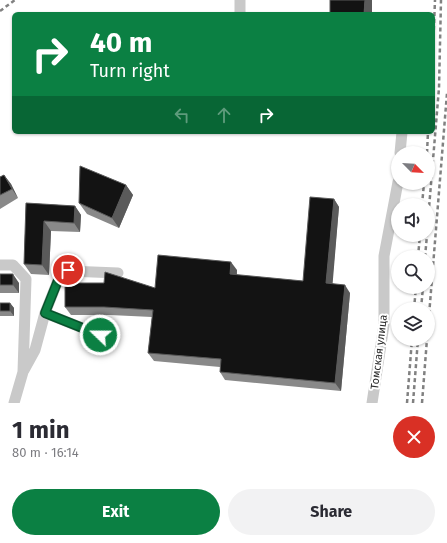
<!DOCTYPE html>
<meta charset="utf-8">
<style>
body{margin:0;font-family:"Fira Sans",sans-serif;background:#f2f2f3;color:#2b2b33;height:100vh;display:flex;flex-direction:column;font-size:15px;white-space:nowrap}
*{box-sizing:border-box;margin:0}
p{font-size:13px;color:#7c7c81}
.icon{flex:none;width:22px;height:22px;fill:none;stroke:currentColor;stroke-width:2;stroke-linecap:round;stroke-linejoin:round}
.map{position:relative;height:403px;overflow:hidden}
.drawer{display:flex;flex-direction:column;background:#fff;flex:1}
.drawer>*{flex:none}
.top-card{position:absolute;left:12px;top:12px;width:423px;height:122px;border-radius:6px;box-shadow:0 1px 3px #0004;background:#0b8043;color:#fff;overflow:hidden}
.needle{width:26px;rotate:114deg}
.buttons{position:absolute;left:391px;top:146px;display:grid;gap:8px}
.buttons a{display:grid;place-items:center;width:44px;height:44px;border-radius:50%;background:#fff;box-shadow:0 1px 3px #0004;font-size:20px}
.pin{position:absolute;display:grid;place-items:center;width:34px;height:34px;color:#fff;margin:-17px;border:2px solid #fff;border-radius:50%;box-shadow:0 1px 4px #0007}
.me{position:absolute;width:44px;margin:-22px;rotate:292deg;stroke-linejoin:round;filter:drop-shadow(0 0 3px #0008)}
.turn{display:flex;align-items:center;gap:14px;height:84px;padding:0 12px;font-size:18px}
.turn .icon{width:52px;height:52px;stroke-width:2.5}
.turn b{display:block;font-size:28px;line-height:34px}
.lanes{display:flex;align-items:center;height:38px;padding:0 12px;background:#0003;justify-content:center;gap:20px;direction:ltr}
.lanes .off{opacity:.35}
.round{display:grid;place-items:center;flex:none;width:42px;height:42px;border-radius:21px;background:#f2f2f3}
.headline{display:flex;align-items:center;justify-content:space-between;height:68px;padding:0 12px}
h1{font-size:24px;font-weight:700;line-height:30px}
.button{display:flex;gap:8px;margin-top:auto;padding:8px 12px}
.button a{flex:1;height:46px;border-radius:24px;background:#0b8043;color:#fff;font-size:16px;font-weight:700;line-height:46px;text-align:center}
.button a+a{background:#f2f2f3;color:#2b2b33}
.map>svg:first-child{display:block}
.lines{fill:none;stroke-linecap:round;stroke-linejoin:round}
.minor{stroke:#c9c9c9;stroke-width:11}
.rail{stroke:#818181;stroke-width:2.5;stroke-dasharray:4 3;stroke-linecap:butt}
.wall{fill:#898989}
.shaded-wall{fill:#5a5a5a}
.building{fill:#131313;stroke:#5a5a5a}
.route-casing{stroke:#07532c;stroke-width:10}
.route{stroke:#0b8043;stroke-width:7}
.labels{text-anchor:middle;dominant-baseline:central;stroke-width:4;stroke-linejoin:round;paint-order:stroke}
.street-label{font-size:11px;fill:#2c2c2c;stroke:#fff}
</style>
<div class="map">
<svg width="447" height="403" viewBox="0 0 447 403">
<rect width="100%" height="100%" fill="#fff"/>
<g class="lines">
<!-- minor -->
<path class="minor" d="M 240,0 L 240,14
M 400,153 L 402,132
M 0,265 L 13,265 L 26,279 L 23,372 L 14,403
M 45,313 L 59,278 L 68,271 L 118,273
M 24,370 L 35,350 L 45,313 L 100,335
M 372,403 L 384,325 L 384,256 L 398,182"/>
<!-- rail -->
<path class="rail" d="M 0,11 L 15,0
M 433,51 L 435,0
M 427,153 L 428,132
M 422,205 L 424,183
M 428,220 L 439,88 L 441,0
M 418,257 L 420,235
M 425,257 L 427,235
M 414,309 L 416,287
M 421,309 L 423,287
M 428,328 L 447,93
M 407,403 L 412,339
M 413,403 L 418,339
M 422,403 L 427,339"/>
</g>
<!-- wall -->
<path class="wall" d="M 4,175 L 11,184 L 18,198 L 0,209 L 0,177 Z
M 126,185 L 133,195 L 119,228 L 87,214 L 79,203 Z
M 334,199 L 339,207 L 332,283 L 350,293 L 341,391 L 225,380 L 220,372 L 220,367 L 154,361 L 148,353 L 152,317 L 110,315 L 71,315 L 65,307 L 104,283 L 155,288 L 237,270 L 237,275 L 303,281 Z
M 26,203 L 75,206 L 81,215 L 80,232 L 51,231 L 49,275 L 31,274 L 24,264 Z
M 0,274 L 19,283 L 19,293 L 0,293 Z
M 0,303 L 10,303 L 14,308 L 14,316 L 0,316 Z"/>
<!-- shaded-wall -->
<path class="shaded-wall" d="M 365,0 L 372,0 L 372,14 L 364,14 Z
M 4,175 L 11,184 L 18,198 L 12,189 Z
M 126,185 L 133,195 L 119,228 L 112,218 Z
M 334,199 L 339,207 L 332,291 L 326,283 Z
M 75,206 L 81,215 L 80,232 L 74,223 Z
M 44,221 L 51,231 L 49,275 L 42,265 Z
M 231,262 L 237,270 L 236,282 L 230,274 Z
M 13,274 L 19,283 L 19,293 L 13,285 Z
M 345,285 L 350,293 L 341,391 L 335,383 Z
M 10,303 L 14,308 L 14,316 L 10,311 Z"/>
<!-- building -->
<path class="building" d="M 330,0 L 365,0 L 364,14 L 330,14 Z
M 80,166 L 126,185 L 112,218 L 79,203 Z
M 4,175 L 12,189 L 0,195 L 0,177 Z
M 310,197 L 334,199 L 326,283 L 345,285 L 335,383 L 220,372 L 221,359 L 148,353 L 153,310 L 104,307 L 65,307 L 65,283 L 104,283 L 105,272 L 155,288 L 158,255 L 231,262 L 230,274 L 303,281 Z
M 26,203 L 75,206 L 74,223 L 44,221 L 42,265 L 24,264 Z
M 0,274 L 13,274 L 13,285 L 0,285 Z
M 0,303 L 10,303 L 10,311 L 0,311 Z"/>
<g class="lines">
<!-- route casing -->
<g class="route-casing">
<path id="route" d="M 68,270 L 59,278 L 45,313 L 100,335"/>
</g>
<!-- route -->
<use href="#route" class="route"/>
</g>
<g class="labels">
<!-- street labels -->
<g class="street-label">
<text transform="translate(379 352) rotate(-83)">Томская улица</text>
</g>
</g>
</svg>
<div class="buttons">
<a><svg class="needle" viewBox="-14 -14 28 28"><path d="M0-13l5 13h-10z" fill="#e53935"/><path d="M0 13l5-13h-10z" fill="#7c7c81"/></svg></a>
<a><svg class="icon" aria-label="sound" viewBox="0 0 24 24"><path d="M4 9h4l5-4v14l-5-4H4zM17 9q2 3 0 6"/></svg></a>
<a><svg class="icon" aria-label="search" viewBox="0 0 24 24"><circle cx="10" cy="10" r="6"/><path d="M15 15l6 6"/></svg></a>
<a><svg class="icon" aria-label="layers" viewBox="0 0 24 24"><path d="M12 4l9 5-9 5-9-5zM3 14l9 5 9-5"/></svg></a>
</div>
<div class="pin" style="left:68px;top:270px;background:#d93025"><svg class="icon" aria-label="arrive" viewBox="0 0 24 24"><path d="M6 21V4h12l-3 4 3 4H6"/></svg></div>
<svg class="me" style="left:100px;top:335px" viewBox="-20 -20 40 40"><circle r="17" fill="#0b8043" stroke="#fff" stroke-width="3"/><path d="M0-11L8 9 0 5-8 9z" fill="#fff"/></svg>
<div class="top-card">
<div class="turn"><svg class="icon" aria-label="right" viewBox="0 0 24 24"><path d="M7 20v-9h11M14 6l5 5-5 5"/></svg><div><b>40 m</b>Turn right</div></div>
<div class="lanes"><svg class="icon off" aria-label="left" viewBox="0 0 24 24"><path d="M17 20v-9H6M10 6l-5 5 5 5"/></svg><svg class="icon off" aria-label="ahead" viewBox="0 0 24 24"><path d="M12 20V5M6 11l6-6 6 6"/></svg><svg class="icon" aria-label="right" viewBox="0 0 24 24"><path d="M7 20v-9h11M14 6l5 5-5 5"/></svg></div>
</div>
</div>
<section class="drawer">
<div class="headline"><div><h1>1 min</h1><p>80 m · 16:14</p></div><a class="round" style="background:#d93025;color:#fff"><svg class="icon" aria-label="close" viewBox="0 0 24 24"><path d="M6 6l12 12M18 6L6 18"/></svg></a></div>
<div class="button"><a>Exit</a><a>Share</a></div>
</section>
